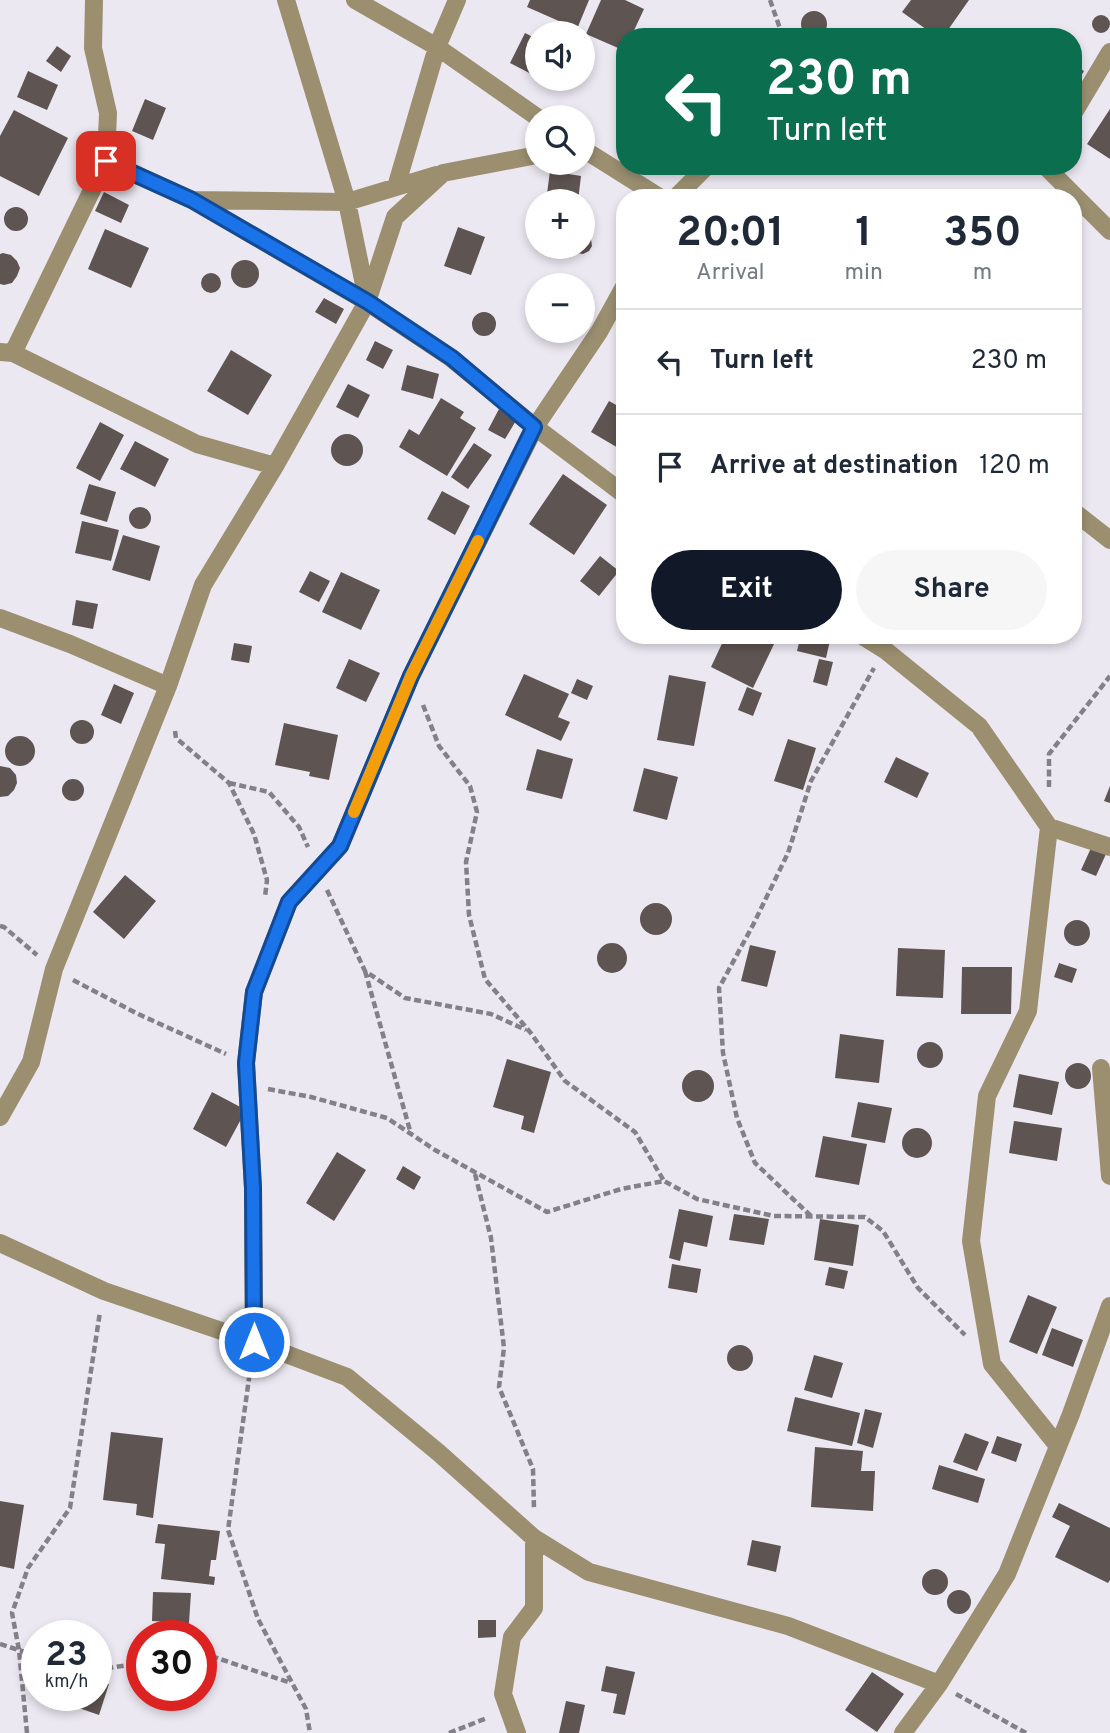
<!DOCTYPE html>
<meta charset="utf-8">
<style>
body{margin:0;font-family:Overpass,sans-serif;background:#f6f6f7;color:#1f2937;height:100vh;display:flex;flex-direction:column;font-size:26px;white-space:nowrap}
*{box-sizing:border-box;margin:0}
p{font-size:23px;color:#747a83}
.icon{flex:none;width:38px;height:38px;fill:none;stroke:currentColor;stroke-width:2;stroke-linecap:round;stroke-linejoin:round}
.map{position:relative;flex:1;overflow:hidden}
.panel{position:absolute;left:616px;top:189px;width:466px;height:455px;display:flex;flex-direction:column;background:#fff;border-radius:28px;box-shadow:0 4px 10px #0003}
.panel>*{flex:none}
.top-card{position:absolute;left:616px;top:28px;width:466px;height:147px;border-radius:28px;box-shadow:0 4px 10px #0003;background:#0b6e4f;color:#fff;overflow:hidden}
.buttons{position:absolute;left:525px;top:21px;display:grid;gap:14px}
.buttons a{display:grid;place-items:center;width:70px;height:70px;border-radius:50%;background:#fff;box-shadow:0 4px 10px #0003;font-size:35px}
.speed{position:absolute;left:21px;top:1620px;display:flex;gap:14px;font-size:35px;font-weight:700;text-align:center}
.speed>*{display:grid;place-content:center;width:91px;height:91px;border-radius:50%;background:#fff;box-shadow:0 4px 10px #0003;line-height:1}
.speed small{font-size:18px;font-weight:400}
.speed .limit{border:10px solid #d22;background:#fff;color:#111}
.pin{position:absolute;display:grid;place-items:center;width:60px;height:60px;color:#fff;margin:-30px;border-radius:14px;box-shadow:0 4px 10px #0006}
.me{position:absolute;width:77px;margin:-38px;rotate:0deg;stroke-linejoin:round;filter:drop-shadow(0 0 5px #0008)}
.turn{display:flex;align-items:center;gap:24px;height:147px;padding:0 35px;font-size:32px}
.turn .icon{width:91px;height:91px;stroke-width:2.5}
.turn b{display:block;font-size:49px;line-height:60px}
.eta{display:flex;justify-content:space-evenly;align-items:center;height:119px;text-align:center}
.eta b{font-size:42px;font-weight:700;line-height:49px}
.cta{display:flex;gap:14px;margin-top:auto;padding:14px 35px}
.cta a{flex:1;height:80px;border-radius:42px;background:#111827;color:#fff;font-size:28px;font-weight:700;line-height:80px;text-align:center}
.cta a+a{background:#f6f6f7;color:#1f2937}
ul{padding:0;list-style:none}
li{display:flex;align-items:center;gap:21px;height:105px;padding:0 35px;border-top:2px solid #e0e1e3}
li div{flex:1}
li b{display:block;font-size:26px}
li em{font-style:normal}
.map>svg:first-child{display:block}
.building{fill:#5e5451}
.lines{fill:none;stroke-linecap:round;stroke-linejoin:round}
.path{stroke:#838087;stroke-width:4.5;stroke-dasharray:7 3.5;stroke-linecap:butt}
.minor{stroke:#9b8f70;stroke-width:18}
.route-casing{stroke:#114b97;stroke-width:18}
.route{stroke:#1a73e8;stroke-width:12}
.slow{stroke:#f59e0b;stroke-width:12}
</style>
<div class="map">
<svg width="1110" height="1733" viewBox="0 0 1110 1733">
<rect width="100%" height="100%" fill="#ece8f2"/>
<!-- building -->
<path class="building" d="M 530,0 L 589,0 L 577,29 L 527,7 Z
M 601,0 L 625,0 L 644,9 L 631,37 L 625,37 L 625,51 L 586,34 Z
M 911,0 L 969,0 L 943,37 L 937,37 L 902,12 Z
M801 24a13 13 0 1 1 26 0a13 13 0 1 1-26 0Z
M1092 24a9 9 0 1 1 18 0a9 9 0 1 1-18 0Z
M 525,33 L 537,39 L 537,77 L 510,63 Z
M 57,46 L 71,56 L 61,72 L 46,61 Z
M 1073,64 L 1084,71 L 1073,90 Z
M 625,69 L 625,92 L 616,88 Z
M 28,71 L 58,85 L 47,110 L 17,97 Z
M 145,99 L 166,108 L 153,140 L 132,131 Z
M 1110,109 L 1110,159 L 1087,144 Z
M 14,110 L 68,138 L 39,196 L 0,176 L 0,136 Z
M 550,171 L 581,176 L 578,201 L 546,201 Z
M 104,192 L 129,205 L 121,223 L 95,211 Z
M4 219a12 12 0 1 1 24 0a12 12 0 1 1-24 0Z
M 458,227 L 485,237 L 471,275 L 444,266 Z
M 105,229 L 149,248 L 131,288 L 88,269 Z
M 583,234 L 586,234 L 591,239 L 592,246 L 589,251 L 583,254 L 577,253 L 572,247 L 583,247 Z
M 538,247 L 559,247 L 558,252 Z
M 3,253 L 11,255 L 17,261 L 20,268 L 17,276 L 12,283 L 4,285 L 0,284 L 0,254 Z
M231 274a14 14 0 1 1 28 0a14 14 0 1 1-28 0Z
M201 283a10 10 0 1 1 20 0a10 10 0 1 1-20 0Z
M 324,298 L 344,309 L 336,324 L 315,312 Z
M472 324a12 12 0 1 1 24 0a12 12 0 1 1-24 0Z
M 375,341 L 393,350 L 383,369 L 366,360 Z
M 231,350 L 272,375 L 248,415 L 207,391 Z
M 407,365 L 439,374 L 433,399 L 401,390 Z
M 348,384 L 370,395 L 358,418 L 336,407 Z
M 441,398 L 464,412 L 460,418 L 476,428 L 447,476 L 399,447 L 409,429 L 419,435 Z
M 609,401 L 625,410 L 625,452 L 591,432 Z
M 499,409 L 517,419 L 505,439 L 488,430 Z
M 100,422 L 124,435 L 100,481 L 76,468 Z
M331 450a16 16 0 1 1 32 0a16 16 0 1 1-32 0Z
M 135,441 L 169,459 L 155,487 L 120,469 Z
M 474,443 L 492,455 L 468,489 L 451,477 Z
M 563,474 L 607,505 L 574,555 L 529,524 Z
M 89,484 L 116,492 L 107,522 L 80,514 Z
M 442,491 L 470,506 L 455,535 L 427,519 Z
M129 518a11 11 0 1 1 22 0a11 11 0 1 1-22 0Z
M 82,521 L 119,530 L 111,561 L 75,553 Z
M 123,535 L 160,546 L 150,581 L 112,570 Z
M 600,556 L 619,571 L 599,596 L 580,581 Z
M 310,571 L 330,581 L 319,602 L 299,592 Z
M 341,572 L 380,590 L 361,630 L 322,612 Z
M 76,600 L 98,604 L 93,629 L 72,625 Z
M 726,635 L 761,635 L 775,642 L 753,688 L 711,667 Z
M 801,635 L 831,636 L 826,658 L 797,651 Z
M 234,643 L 252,646 L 249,663 L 231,660 Z
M 349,659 L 380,673 L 366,702 L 336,688 Z
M 819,659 L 833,662 L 827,686 L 813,682 Z
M 524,674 L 569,694 L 558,717 L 570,722 L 561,741 L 505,715 Z
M 669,675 L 706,682 L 694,746 L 657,740 Z
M 577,679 L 593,686 L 587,700 L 571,693 Z
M 114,684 L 134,693 L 121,724 L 101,715 Z
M 747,687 L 762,693 L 753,716 L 738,710 Z
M70 732a12 12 0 1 1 24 0a12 12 0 1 1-24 0Z
M 284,723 L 338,735 L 329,780 L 309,776 L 310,772 L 275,765 Z
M5 751a15 15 0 1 1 30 0a15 15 0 1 1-30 0Z
M 788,739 L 816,748 L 803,790 L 774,781 Z
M 537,749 L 573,759 L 562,799 L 526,790 Z
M 896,757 L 929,773 L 917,798 L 884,782 Z
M 0,766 L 10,768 L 16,775 L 17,783 L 14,790 L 8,796 L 0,797 Z
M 644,768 L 678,777 L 667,820 L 633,811 Z
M62 790a11 11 0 1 1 22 0a11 11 0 1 1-22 0Z
M 1110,786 L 1110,803 L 1104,801 Z
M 1091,848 L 1106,854 L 1096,876 L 1081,870 Z
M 125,875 L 156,901 L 124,939 L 93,912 Z
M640 919a16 16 0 1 1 32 0a16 16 0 1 1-32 0Z
M1064 933a13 13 0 1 1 26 0a13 13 0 1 1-26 0Z
M597 958a15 15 0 1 1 30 0a15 15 0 1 1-30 0Z
M 750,945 L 776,951 L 767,987 L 741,981 Z
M 898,948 L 945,950 L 943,998 L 896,996 Z
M 1059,963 L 1077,969 L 1072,983 L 1054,977 Z
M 962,967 L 1012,967 L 1011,1014 L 961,1014 Z
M 840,1034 L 884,1040 L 879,1083 L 835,1078 Z
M917 1055a13 13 0 1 1 26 0a13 13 0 1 1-26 0Z
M 507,1059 L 551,1072 L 534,1133 L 521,1129 L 524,1116 L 493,1107 Z
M1065 1076a13 13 0 1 1 26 0a13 13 0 1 1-26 0Z
M682 1086a16 16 0 1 1 32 0a16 16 0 1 1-32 0Z
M 1019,1074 L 1059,1082 L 1052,1115 L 1013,1107 Z
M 212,1092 L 246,1110 L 226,1147 L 193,1129 Z
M 858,1102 L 892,1108 L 885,1143 L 851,1137 Z
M 1014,1121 L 1062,1128 L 1057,1161 L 1009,1153 Z
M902 1143a15 15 0 1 1 30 0a15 15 0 1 1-30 0Z
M 823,1136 L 867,1144 L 859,1185 L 815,1177 Z
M 337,1152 L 366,1170 L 334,1221 L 306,1203 Z
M 403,1166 L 421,1177 L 414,1190 L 396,1179 Z
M 679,1209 L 713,1216 L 707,1247 L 684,1242 L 680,1261 L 669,1258 Z
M 734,1214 L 769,1219 L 764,1245 L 729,1240 Z
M 820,1219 L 859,1225 L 853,1266 L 814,1260 Z
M 672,1264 L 701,1269 L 697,1293 L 668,1288 Z
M 829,1267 L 848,1271 L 844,1289 L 825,1285 Z
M 1028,1295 L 1057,1307 L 1037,1354 L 1009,1342 Z
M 1052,1328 L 1083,1340 L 1073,1367 L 1042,1355 Z
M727 1358a13 13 0 1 1 26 0a13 13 0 1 1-26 0Z
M 814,1355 L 843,1363 L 832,1398 L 804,1390 Z
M 795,1397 L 860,1413 L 852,1446 L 787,1431 Z
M 865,1409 L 882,1413 L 873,1448 L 857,1443 Z
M 111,1432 L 163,1438 L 153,1518 L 136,1515 L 137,1504 L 103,1500 Z
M 965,1433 L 989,1442 L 977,1471 L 953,1462 Z
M 997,1436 L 1022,1444 L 1016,1462 L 991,1453 Z
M 815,1447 L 863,1451 L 861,1471 L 875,1471 L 873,1511 L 811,1507 Z
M 939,1465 L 985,1479 L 978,1503 L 932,1489 Z
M 0,1501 L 24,1505 L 14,1569 L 0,1566 Z
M 1059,1503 L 1110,1528 L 1110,1580 L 1108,1583 L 1055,1557 L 1070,1526 L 1052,1517 Z
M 158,1524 L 220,1531 L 216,1560 L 211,1560 L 209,1576 L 215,1577 L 214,1585 L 161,1579 L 165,1544 L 155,1543 Z
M 752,1540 L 781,1546 L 776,1572 L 747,1565 Z
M922 1582a13 13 0 1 1 26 0a13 13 0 1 1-26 0Z
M947 1602a12 12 0 1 1 24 0a12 12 0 1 1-24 0Z
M 153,1592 L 191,1593 L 189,1623 L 152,1621 Z
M 478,1620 L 496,1620 L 496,1637 L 478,1638 Z
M 606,1666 L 635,1672 L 625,1715 L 613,1713 L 617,1694 L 601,1691 Z
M 872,1672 L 904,1694 L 877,1732 L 845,1710 Z
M 96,1680 L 109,1684 L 99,1715 L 76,1707 L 80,1696 L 96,1696 Z
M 566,1701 L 585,1705 L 579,1733 L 559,1733 Z"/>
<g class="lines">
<!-- path -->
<path class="path" d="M 770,0 L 783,37
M 423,705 L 439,746 L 470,786 L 477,812 L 466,862 L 469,915 L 485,979 L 530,1032 L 565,1081 L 635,1132 L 664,1181
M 175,731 L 176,738 L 229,783 L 254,834 L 267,880 L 265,897
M 229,783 L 269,792 L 299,827 L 308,847
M 1049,787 L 1049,754 L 1110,676
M 327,890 L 365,971 L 405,998 L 491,1014 L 526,1030
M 0,926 L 4,927 L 37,955
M 365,971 L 411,1134
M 73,980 L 136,1013 L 226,1054
M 268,1089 L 311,1097 L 387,1118 L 435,1150 L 547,1212 L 621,1189 L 664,1181 L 697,1199 L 774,1216 L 865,1217 L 883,1231 L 918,1288 L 965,1335
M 475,1174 L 491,1238 L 504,1348 L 499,1387 L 533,1469 L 534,1509
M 811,1216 L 755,1163 L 737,1118 L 723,1053 L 719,988 L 753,925 L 788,853 L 811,781 L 874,668
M 251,1364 L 228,1530 L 258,1619 L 306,1709 L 310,1733
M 0,1644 L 37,1656
M 201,1657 L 211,1656 L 291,1683
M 96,1670 L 142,1663
M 956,1694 L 1026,1733
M 27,1733 L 19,1650 L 12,1613 L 28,1568 L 70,1508 L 100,1312
M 449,1733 L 487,1718"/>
<!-- minor -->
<path class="minor" d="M 286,0 L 347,202 L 367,299
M 355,0 L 437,47 L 537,117
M 1073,114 L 1110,52
M 583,149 L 661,198
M 106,161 L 192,200 L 347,202 L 436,175
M 1045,166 L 1110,231
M 396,187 L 437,47 L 457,0
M 675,198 L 707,166
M 192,200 L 367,302 L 451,358 L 535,427 L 625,495
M 0,352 L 13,353 L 197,444 L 275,466
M 13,353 L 106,161 L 108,113 L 93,48 L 94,0
M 1073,511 L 1110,540
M 0,618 L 70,644 L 168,686
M 861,635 L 885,650 L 979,726 L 1049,827 L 1110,847
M 1049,827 L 1028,1011 L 987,1096 L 971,1241 L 992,1364 L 1058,1446
M 1101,1068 L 1110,1176
M 0,1117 L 31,1062 L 54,969 L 168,686 L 203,585 L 275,466 L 367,302 L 395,217 L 443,173 L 537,155
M 0,1243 L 104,1291 L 254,1342 L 347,1377 L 439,1453 L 534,1538 L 589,1572 L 788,1626 L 939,1684 L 1007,1574 L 1071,1414 L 1110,1306
M 254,1342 L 253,1188 L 246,1063 L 254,992 L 289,902 L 340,846 L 411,676 L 535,427 L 599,332 L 625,285
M 517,1733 L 503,1694 L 512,1637 L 534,1608 L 534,1538
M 903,1733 L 939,1684"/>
</g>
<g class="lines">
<!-- route casing -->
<g class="route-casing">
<path id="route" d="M 106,161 L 192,200 L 368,302 L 452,358 L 534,427 L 411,676 L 340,846 L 289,902 L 254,992 L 246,1063 L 253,1188 L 254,1342"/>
</g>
<!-- route -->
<use href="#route" class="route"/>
<!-- slow -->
<path class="slow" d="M 354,812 L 411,676 L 478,541"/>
</g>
</svg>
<div class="buttons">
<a><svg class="icon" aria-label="sound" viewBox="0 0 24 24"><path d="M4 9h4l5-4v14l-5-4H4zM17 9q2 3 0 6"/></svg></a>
<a><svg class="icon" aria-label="search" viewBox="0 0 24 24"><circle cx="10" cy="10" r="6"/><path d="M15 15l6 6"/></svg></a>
<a>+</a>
<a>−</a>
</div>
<div class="speed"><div>23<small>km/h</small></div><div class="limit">30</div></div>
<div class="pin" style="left:106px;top:161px;background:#d93025"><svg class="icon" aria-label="arrive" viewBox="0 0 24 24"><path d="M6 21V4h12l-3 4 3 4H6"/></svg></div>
<svg class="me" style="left:254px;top:1342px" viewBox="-20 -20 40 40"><circle r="17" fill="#1a73e8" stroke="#fff" stroke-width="3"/><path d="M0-11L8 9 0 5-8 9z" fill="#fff"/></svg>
<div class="top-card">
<div class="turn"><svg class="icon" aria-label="left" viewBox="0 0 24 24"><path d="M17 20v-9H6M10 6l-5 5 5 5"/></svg><div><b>230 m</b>Turn left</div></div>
</div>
<section class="panel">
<div class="eta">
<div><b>20:01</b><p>Arrival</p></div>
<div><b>1</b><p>min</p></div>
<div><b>350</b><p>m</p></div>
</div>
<ul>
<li><svg class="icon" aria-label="left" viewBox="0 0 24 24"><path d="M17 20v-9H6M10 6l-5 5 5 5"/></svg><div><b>Turn left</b></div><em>230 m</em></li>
<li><svg class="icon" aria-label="arrive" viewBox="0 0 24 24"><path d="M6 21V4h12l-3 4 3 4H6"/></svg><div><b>Arrive at destination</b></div><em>120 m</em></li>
</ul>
<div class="cta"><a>Exit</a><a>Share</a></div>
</section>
</div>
